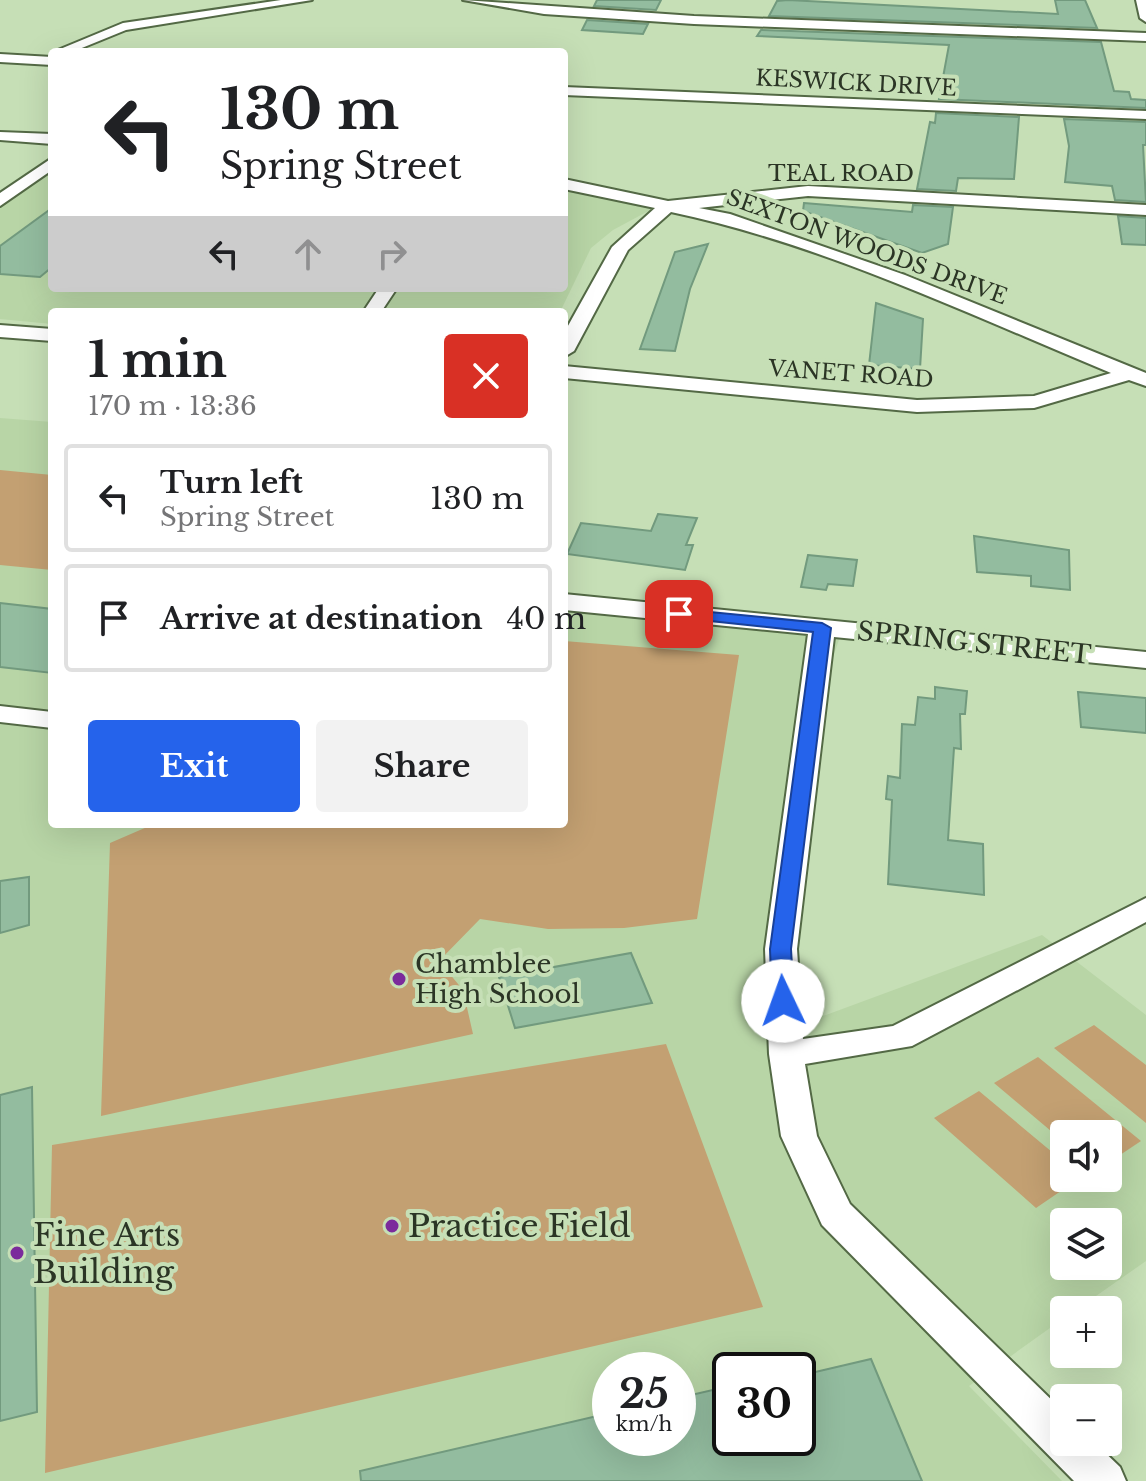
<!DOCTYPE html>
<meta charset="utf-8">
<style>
body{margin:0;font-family:"Libre Baskerville",serif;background:#f2f2f2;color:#202124;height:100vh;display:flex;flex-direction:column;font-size:30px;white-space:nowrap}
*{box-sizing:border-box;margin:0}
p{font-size:26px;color:#757577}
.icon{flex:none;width:44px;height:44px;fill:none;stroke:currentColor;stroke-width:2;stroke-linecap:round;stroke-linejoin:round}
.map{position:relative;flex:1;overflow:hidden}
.sheet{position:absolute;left:48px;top:308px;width:520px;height:520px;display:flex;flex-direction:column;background:#fff;border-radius:8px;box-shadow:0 8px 32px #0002}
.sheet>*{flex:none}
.banner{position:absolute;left:48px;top:48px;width:520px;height:244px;border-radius:8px;box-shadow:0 8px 32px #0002;background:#fff;color:#202124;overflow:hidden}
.controls{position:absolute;left:1050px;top:1120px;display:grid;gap:16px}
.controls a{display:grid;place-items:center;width:72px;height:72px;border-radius:8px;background:#fff;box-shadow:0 8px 32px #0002;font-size:40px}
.speed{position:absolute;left:592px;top:1352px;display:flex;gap:16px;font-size:40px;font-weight:700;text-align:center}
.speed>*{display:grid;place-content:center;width:104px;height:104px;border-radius:50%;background:#fff;box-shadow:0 8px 32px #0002;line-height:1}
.speed small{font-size:20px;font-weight:400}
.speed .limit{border:4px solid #111;border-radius:12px;background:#fff;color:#111}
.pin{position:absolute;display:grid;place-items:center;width:68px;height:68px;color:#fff;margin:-34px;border-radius:16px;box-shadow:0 4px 12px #0006}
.me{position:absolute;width:88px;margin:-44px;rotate:357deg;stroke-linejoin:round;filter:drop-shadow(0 0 6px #0008)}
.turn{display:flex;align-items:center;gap:28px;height:168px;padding:0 40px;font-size:36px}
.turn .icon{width:104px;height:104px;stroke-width:2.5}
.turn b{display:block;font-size:56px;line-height:68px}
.lanes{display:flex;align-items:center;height:76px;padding:0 40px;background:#0003;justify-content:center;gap:40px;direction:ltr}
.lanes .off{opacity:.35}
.round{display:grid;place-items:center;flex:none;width:84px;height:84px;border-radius:8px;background:#f2f2f2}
.overview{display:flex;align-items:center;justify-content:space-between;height:136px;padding:0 40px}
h1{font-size:48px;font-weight:800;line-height:60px}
.button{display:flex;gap:16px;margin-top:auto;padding:16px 40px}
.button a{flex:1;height:92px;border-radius:8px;background:#2563eb;color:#fff;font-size:32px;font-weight:800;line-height:92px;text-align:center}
.button a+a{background:#f2f2f2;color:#202124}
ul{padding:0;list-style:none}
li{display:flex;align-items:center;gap:24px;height:108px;margin:0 16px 12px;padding:0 24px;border:4px solid #e0e0e0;border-radius:8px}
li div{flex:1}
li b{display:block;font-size:30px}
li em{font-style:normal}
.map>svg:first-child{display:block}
.built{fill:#b8d5a6;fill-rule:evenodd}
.green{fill:#c3a072}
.building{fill:#93bc9f;stroke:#729a7e;stroke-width:2}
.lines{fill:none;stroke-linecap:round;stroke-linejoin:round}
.minor-casing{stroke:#536945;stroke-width:4}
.minor{fill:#fff;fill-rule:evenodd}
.route{fill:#2563eb;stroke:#184099;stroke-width:2}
.poi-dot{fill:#7b2b9c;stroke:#c6dfb6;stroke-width:3}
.labels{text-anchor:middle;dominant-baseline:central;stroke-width:8;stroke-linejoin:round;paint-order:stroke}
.far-street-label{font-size:22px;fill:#2b3525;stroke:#c6dfb6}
.street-label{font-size:26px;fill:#2b3525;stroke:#c6dfb6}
.poi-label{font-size:26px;fill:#2b3525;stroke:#c6dfb6;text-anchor:start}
.near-poi-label{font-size:32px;fill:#2b3525;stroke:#c6dfb6;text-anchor:start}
</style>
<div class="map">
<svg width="1146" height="1481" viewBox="0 0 1146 1481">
<rect width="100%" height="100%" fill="#c6dfb6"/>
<!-- built -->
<path class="built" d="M 52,172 L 52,288 L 564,288 L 564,189 L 654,208 L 613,230 L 591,248 L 560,312 L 52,312 L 52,324 L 0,319 L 0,207 Z
M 0,418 L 52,422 L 52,824 L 564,824 L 564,610 L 841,634 L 818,701 L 792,943 L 803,1019 L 826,1015 L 1042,935 L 1146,1015 L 1146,1261 L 1076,1310 L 1064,1310 L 1064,1318 L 969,1386 L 1062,1481 L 0,1481 ZM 1064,1134 L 1108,1134 L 1108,1178 L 1064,1178 ZM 1064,1222 L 1108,1222 L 1108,1266 L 1064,1266 ZM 610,1370 L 678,1370 L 678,1438 L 610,1438 ZM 730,1370 L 798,1370 L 798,1438 L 730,1438 Z"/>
<!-- green -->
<path class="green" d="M 0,470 L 52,475 L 52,570 L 0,565 Z
M 564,641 L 739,655 L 697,919 L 624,928 L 548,929 L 480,919 L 439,961 L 463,990 L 473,1034 L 101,1116 L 110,843 L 154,824 L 564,824 Z
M 1094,1025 L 1146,1065 L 1146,1123 L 1054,1048 Z
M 666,1044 L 763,1307 L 45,1473 L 52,1145 Z
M 1038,1057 L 1141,1141 L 1108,1163 L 1108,1134 L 1064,1134 L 1064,1142 L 994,1083 Z
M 979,1091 L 1064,1162 L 1064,1178 L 1080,1178 L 1036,1208 L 934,1118 Z"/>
<!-- building -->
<path class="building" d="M 597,0 L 661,0 L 656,10 L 594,6 Z
M 788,0 L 1058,14 L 1055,0 L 1085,0 L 1097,28 L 769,16 L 777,1 Z
M 587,20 L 648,24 L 643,34 L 582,30 Z
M 761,30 L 1101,42 L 1114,91 L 1129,92 L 1131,99 L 1146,100 L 1146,108 L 939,99 L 949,45 L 757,36 Z
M 936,113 L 1019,117 L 1014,179 L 958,178 L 956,191 L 917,189 L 930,122 L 935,123 Z
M 1064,119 L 1146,122 L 1146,145 L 1143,145 L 1146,202 L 1115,200 L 1112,186 L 1065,182 L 1069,146 Z
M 804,203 L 912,212 L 913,205 L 953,207 L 948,244 L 922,253 L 803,211 Z
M 52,208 L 52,267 L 40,277 L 0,274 L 0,246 Z
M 1118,216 L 1146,218 L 1146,245 L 1122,244 Z
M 708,244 L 690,289 L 675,351 L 640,349 L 675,252 Z
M 876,303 L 923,319 L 920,369 L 869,365 Z
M 658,514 L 697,518 L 686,545 L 693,545 L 685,570 L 567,554 L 581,523 L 651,531 Z
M 974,536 L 1069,550 L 1070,590 L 1031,586 L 1031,576 L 977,572 Z
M 808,555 L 857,560 L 853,586 L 828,584 L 826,590 L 801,587 Z
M 0,603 L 52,609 L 52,673 L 0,667 Z
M 935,687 L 967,691 L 965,714 L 960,714 L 961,749 L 954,748 L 948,840 L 983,844 L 984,895 L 888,884 L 892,800 L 886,799 L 888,776 L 900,778 L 902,724 L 915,725 L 918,697 L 935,699 Z
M 1078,692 L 1146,698 L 1146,733 L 1081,727 Z
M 29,877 L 29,925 L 0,933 L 0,881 Z
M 631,953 L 652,1003 L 515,1028 L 499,977 Z
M 32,1087 L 37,1412 L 0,1421 L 0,1095 Z
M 871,1359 L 922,1481 L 361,1481 L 360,1471 L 610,1413 L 610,1438 L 678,1438 L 678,1398 L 730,1386 L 730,1438 L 798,1438 L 798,1376 Z"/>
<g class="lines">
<!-- minor casing -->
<g class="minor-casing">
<path id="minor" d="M 281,0 L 312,0 L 126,30 L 72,52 L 53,52 L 123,23 Z
M 463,0 L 694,16 L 1146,33 L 1146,41 L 694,24 L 544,14 Z
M 1136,0 L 1146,0 L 1146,22 L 1140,18 Z
M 0,54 L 52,57 L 52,65 L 0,62 Z
M 564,87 L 1146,111 L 1146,119 L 564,95 Z
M 0,132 L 52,134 L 52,144 L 0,140 Z
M 52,158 L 52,170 L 0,206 L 0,193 Z
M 564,179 L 668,201 L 808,186 L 1146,205 L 1146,215 L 808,196 L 699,208 L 730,214 L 905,275 L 1146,373 L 1146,386 L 1129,380 L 1034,408 L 917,412 L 564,378 L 564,366 L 917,400 L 1034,396 L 1111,373 C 968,314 823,244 671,212 L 628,250 L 574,351 L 564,357 L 564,333 L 612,247 L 655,208 L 564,189 Z
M 379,288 L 397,288 L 381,312 L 363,312 Z
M 0,325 L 52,329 L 52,341 L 0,337 Z
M 564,594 L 1146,652 L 1146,668 L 834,637 L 797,949 L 803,1039 L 893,1026 L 1146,898 L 1146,922 L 912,1046 L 805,1064 L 817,1136 L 850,1204 L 1064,1412 L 1064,1442 L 1094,1442 L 1120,1467 L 1126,1481 L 1074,1481 L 822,1225 L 781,1136 L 769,1054 L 765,949 L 808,634 L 564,610 Z
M 0,706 L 52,712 L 52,728 L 0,722 Z"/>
</g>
<!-- minor -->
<use href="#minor" class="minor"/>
</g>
<!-- route -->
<path class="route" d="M 679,609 L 822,623 L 831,628 L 791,949 L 794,1001 L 783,1009 L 772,1001 L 770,949 L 813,632 L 673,617 L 673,610 Z"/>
<!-- markers -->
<g class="poi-dot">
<circle cx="399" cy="979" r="8"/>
<circle cx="392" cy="1226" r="8"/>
<circle cx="17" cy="1253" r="8"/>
</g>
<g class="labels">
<!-- far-street labels -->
<g class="far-street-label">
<text transform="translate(856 83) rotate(3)">KESWICK DRIVE</text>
<text x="841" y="173">TEAL ROAD</text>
<text transform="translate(867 247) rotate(20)">SEXTON WOODS DRIVE</text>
<text transform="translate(851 374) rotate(4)">VANET ROAD</text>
</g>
<!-- street labels -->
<g class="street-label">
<text transform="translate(974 643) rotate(6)">SPRING STREET</text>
</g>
<!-- poi labels -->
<g class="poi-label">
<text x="415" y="964">Chamblee<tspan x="415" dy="30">High School</tspan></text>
</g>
<!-- near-poi labels -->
<g class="near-poi-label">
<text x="408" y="1226">Practice Field</text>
<text x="33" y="1235">Fine Arts<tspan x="33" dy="37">Building</tspan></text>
</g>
</g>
</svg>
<div class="controls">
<a><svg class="icon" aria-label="sound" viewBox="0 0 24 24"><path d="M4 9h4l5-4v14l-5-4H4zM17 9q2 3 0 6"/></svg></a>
<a><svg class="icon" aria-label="layers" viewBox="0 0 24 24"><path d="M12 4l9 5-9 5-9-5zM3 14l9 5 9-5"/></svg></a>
<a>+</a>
<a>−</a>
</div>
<div class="speed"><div>25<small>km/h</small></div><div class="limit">30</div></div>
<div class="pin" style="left:679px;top:614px;background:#d93025"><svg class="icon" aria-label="arrive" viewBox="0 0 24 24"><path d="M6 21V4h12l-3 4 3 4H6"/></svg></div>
<svg class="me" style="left:783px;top:1001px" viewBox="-20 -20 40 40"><circle r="19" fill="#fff"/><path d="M0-13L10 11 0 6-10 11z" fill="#2563eb"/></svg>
<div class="banner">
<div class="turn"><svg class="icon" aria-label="left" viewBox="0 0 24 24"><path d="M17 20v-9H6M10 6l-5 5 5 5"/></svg><div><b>130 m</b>Spring Street</div></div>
<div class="lanes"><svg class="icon" aria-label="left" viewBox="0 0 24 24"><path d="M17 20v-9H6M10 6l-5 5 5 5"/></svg><svg class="icon off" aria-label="ahead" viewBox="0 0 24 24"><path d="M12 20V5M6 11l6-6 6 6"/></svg><svg class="icon off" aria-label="right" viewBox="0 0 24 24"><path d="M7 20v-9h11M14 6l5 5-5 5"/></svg></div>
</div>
<section class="sheet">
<div class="overview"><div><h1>1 min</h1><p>170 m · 13:36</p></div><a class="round" style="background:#d93025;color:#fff"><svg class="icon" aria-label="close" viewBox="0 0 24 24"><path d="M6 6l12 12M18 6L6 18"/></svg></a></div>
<ul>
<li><svg class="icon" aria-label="left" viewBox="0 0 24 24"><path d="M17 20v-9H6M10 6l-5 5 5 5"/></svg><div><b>Turn left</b><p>Spring Street</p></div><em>130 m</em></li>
<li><svg class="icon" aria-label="arrive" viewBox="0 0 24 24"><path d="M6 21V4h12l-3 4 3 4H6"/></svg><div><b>Arrive at destination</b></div><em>40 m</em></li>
</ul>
<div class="button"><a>Exit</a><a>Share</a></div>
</section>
</div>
